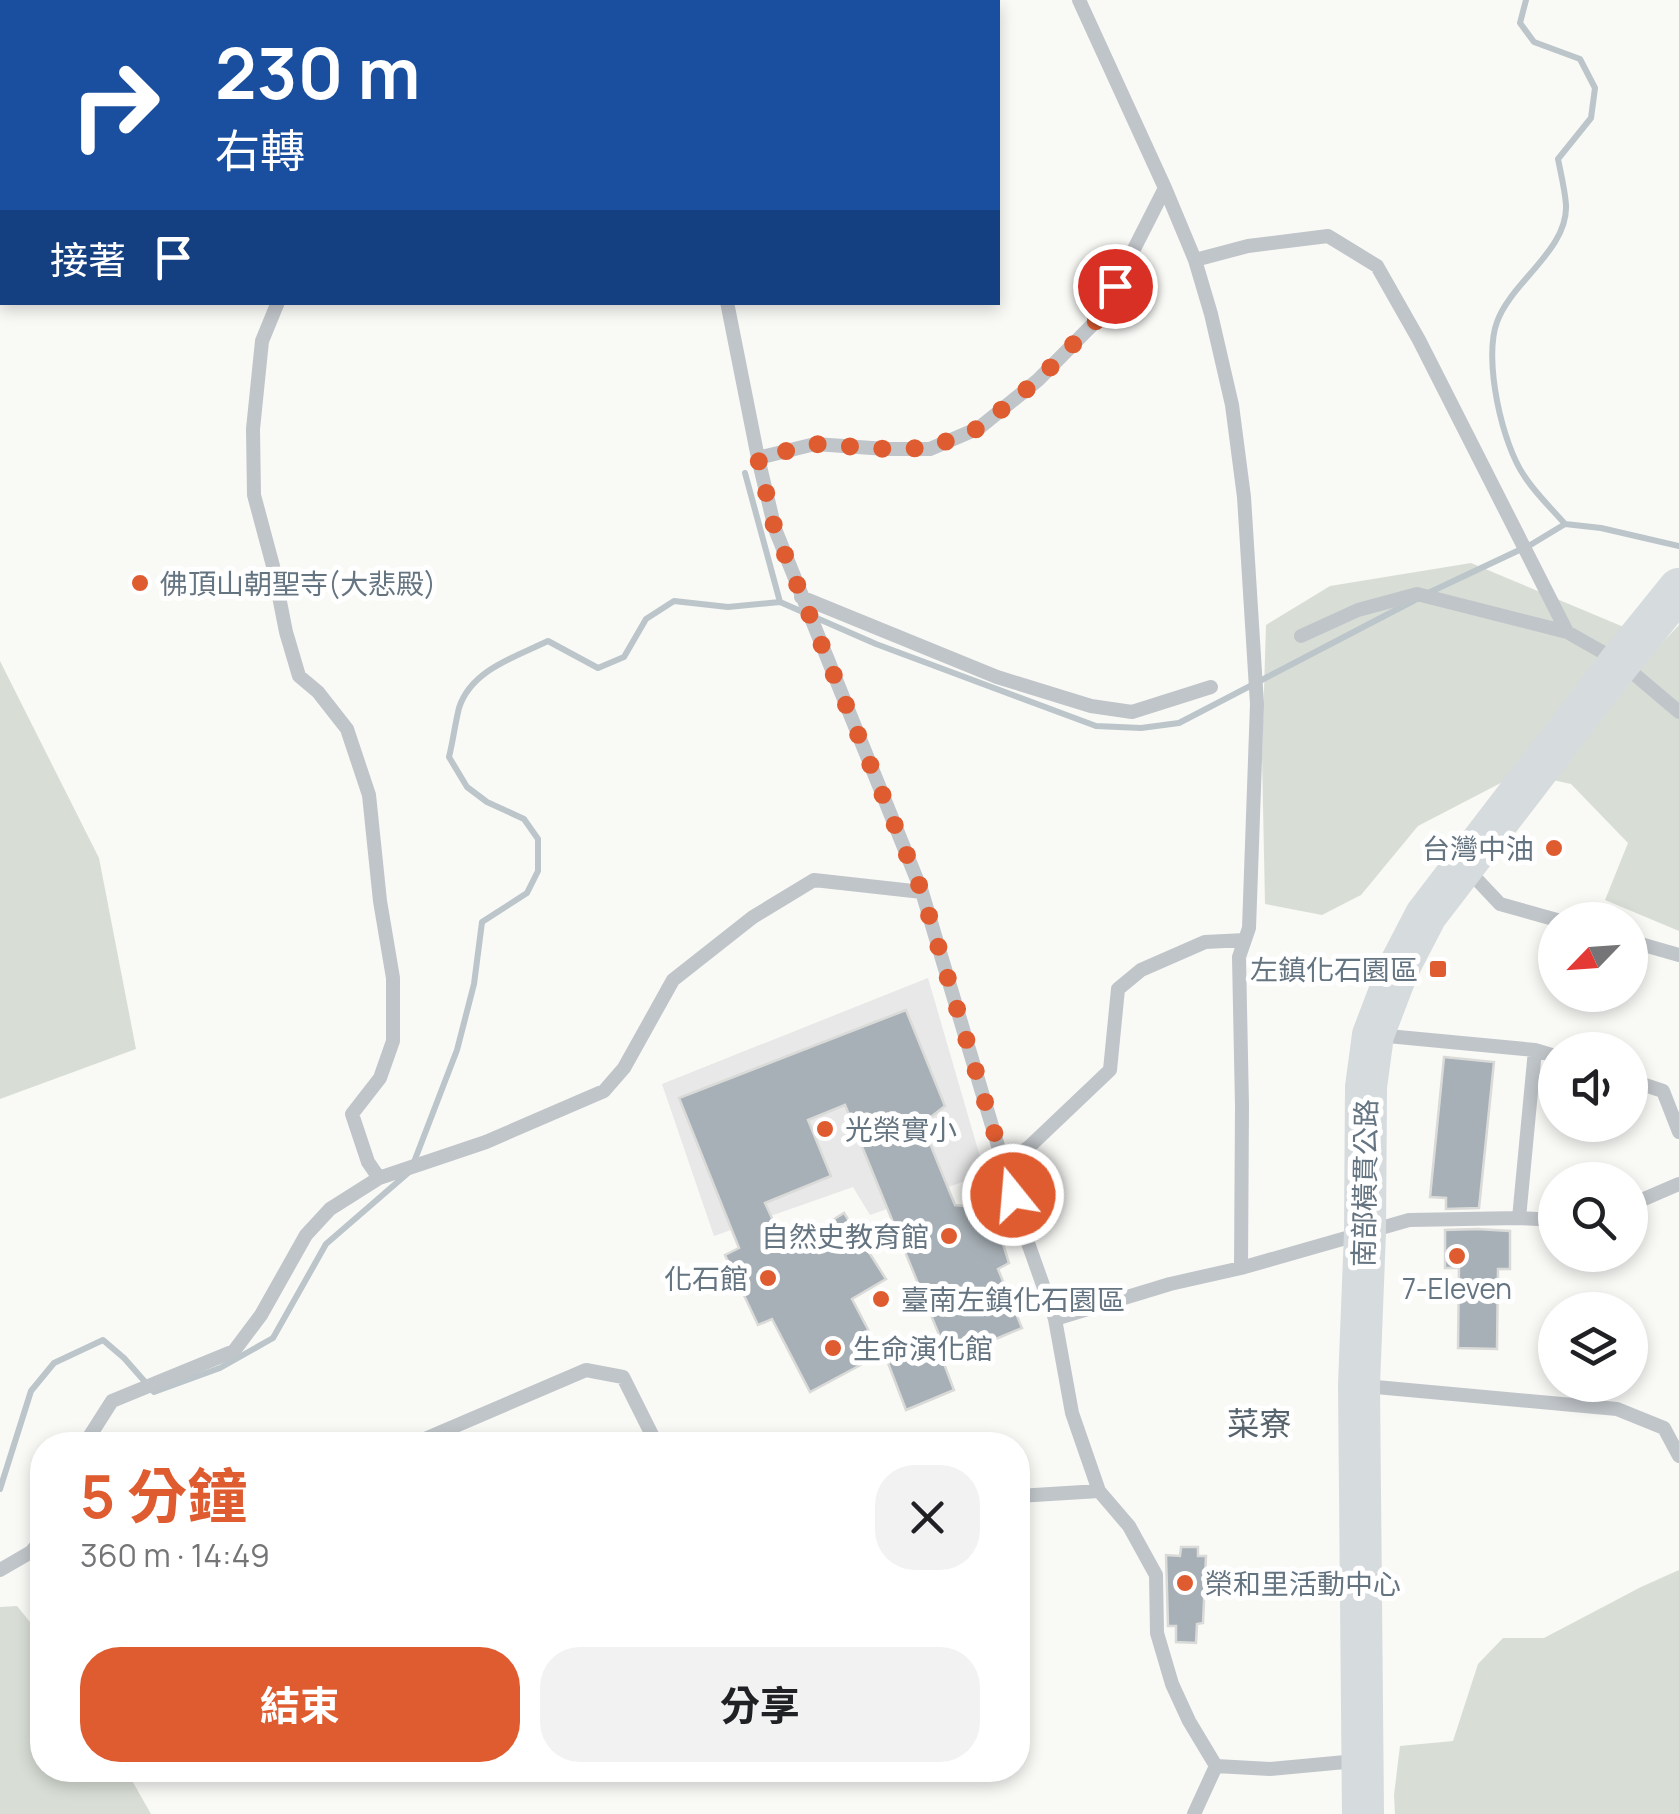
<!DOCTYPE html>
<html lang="zh-TW">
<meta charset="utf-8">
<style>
body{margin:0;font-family:Manrope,"Noto Sans TC",sans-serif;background:#f2f2f2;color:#202124;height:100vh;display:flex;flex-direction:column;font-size:38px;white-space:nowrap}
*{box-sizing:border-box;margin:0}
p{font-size:32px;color:#757577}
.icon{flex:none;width:55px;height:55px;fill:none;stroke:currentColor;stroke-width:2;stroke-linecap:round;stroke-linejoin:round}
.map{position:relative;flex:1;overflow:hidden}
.sheet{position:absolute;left:30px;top:1432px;width:1000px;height:350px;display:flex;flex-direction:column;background:#fff;border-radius:40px;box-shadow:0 5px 15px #0003}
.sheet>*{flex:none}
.top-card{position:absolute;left:0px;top:0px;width:1000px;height:305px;box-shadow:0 5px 15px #0003;background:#1a4fa0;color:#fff;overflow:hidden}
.needle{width:65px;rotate:245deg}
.fabs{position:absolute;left:1538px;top:902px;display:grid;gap:20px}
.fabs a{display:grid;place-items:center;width:110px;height:110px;border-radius:50%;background:#fff;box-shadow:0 5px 15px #0003;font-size:50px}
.pin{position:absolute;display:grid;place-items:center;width:85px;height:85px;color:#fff;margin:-42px;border:5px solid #fff;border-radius:50%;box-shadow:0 2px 10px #0007}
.me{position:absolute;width:110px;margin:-55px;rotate:343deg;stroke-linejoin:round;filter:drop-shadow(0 0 8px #0008)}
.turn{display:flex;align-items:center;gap:35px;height:210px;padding:0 50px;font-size:45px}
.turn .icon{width:130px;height:130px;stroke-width:2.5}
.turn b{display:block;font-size:70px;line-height:85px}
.then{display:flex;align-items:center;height:95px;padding:0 50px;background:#0003;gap:20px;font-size:38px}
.round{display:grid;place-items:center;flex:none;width:105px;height:105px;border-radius:40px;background:#f2f2f2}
.overview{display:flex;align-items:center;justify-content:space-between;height:170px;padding:0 50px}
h1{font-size:60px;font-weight:700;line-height:75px;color:#df5c30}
.primary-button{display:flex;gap:20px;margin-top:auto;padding:20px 50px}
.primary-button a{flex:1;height:115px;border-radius:40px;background:#df5c30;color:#fff;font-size:40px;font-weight:700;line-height:115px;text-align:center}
.primary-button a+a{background:#f2f2f2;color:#202124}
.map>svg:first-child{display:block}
.built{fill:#e7e8e7}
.green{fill:#d8ded6}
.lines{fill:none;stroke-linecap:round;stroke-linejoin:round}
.stream{stroke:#bbc5ca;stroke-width:6}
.building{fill:#a7b0b6;stroke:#dadbd9;stroke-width:2.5}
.service{stroke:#c0c5c9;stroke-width:14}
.primary{stroke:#d6dbde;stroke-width:42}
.route{stroke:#df5c30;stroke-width:18;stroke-dasharray:0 32.4}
.poi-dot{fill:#df5c30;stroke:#fff;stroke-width:4}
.labels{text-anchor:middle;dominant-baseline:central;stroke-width:10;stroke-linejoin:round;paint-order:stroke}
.poi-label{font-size:28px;fill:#657481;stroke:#fff;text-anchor:start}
.street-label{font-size:28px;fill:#657481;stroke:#fff}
.quarter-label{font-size:32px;fill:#56626c;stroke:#fff}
</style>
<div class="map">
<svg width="1679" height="1814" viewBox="0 0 1679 1814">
<rect width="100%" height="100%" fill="#f9f9f6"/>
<!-- built -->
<path class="built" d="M 928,978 L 985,1174 L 870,1215 L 853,1187 L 714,1236 L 662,1084 Z"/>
<!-- green -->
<path class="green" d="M 0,0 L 169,0 L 171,2 L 2,2 L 2,237 L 0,238 Z
M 1471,563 L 1662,643 L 1679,625 L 1679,931 L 1605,900 L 1628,843 L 1571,784 L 1520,773 L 1418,826 L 1361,895 L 1322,915 L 1265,904 L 1262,756 L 1266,625 L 1330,586 Z
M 0,661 L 99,858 L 136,1049 L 0,1099 Z
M 1679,1570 L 1679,1814 L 1395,1814 L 1394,1795 L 1400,1746 L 1453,1741 L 1478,1664 L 1503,1638 L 1544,1638 L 1641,1587 Z
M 17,1606 L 42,1637 L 42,1770 L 126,1770 L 151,1814 L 0,1814 L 0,1607 Z"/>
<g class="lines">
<!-- stream -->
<path class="stream" d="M 1526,0 L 1520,23 L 1534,42 L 1580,59 L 1595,88 L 1591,118 L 1558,159 C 1561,174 1565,190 1566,205 C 1568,250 1511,282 1497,322 C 1483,359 1502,445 1525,477 C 1536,494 1552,509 1565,524
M 745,473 L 780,602
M 1426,594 L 1532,544 L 1565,524 L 1601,528 L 1679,546
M 414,1162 L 457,1050 L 474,984 L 482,922 L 527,893 L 538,871 L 538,839 L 524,819 L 487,802 L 467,787 L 449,757 C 453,741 455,724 459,708 C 471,670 515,657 548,641 L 598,668 L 624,657 L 646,619 L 674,601 L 728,607 L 780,602 L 876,644 L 1096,726 L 1141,728 L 1179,723 L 1415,600
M 0,1489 L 31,1391 L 54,1363 L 103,1340 L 124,1358 L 154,1392 L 220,1368 L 273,1338 L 326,1244 L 408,1173"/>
</g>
<!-- building -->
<path class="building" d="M 906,1010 L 945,1106 L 922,1124 L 955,1205 L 992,1209 L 1009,1263 L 998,1269 L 1022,1328 L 943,1361 L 954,1390 L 906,1410 L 888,1363 L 942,1342 L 845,1105 L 808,1120 L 831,1176 L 765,1203 L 786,1249 L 844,1213 L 886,1279 L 852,1299 L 881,1354 L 810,1392 L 772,1319 L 758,1325 L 725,1255 L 739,1248 L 679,1098 Z
M 1444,1057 L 1494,1062 L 1479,1208 L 1446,1209 L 1446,1198 L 1430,1197 Z
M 1477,1229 L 1510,1231 L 1510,1269 L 1498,1269 L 1497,1349 L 1458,1348 L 1459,1268 L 1445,1268 L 1445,1230 Z
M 1181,1547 L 1198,1547 L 1198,1556 L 1206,1556 L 1203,1623 L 1197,1624 L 1196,1643 L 1176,1642 L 1176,1626 L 1168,1626 L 1166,1555 L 1180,1556 Z"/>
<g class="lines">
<!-- service -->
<path class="service" d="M 654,0 L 654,2
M 1079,0 L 1165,188 L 1195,260 L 1211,314 L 1232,405 L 1244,497 L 1257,704 L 1249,928 L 1239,957 L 1242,1106 L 1241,1268
M 349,2 L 349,0
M 1195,260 L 1248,246 L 1328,236 L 1377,266 L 1419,340 L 1567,632
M 278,302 L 262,341 L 253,429 L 254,495 L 273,566 L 286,632 L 299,676 L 318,692 L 347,729 L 369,795 L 380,901 L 393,978 L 393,1041 L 380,1078 L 352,1114 L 368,1162 L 379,1178
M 727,302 L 758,458 L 775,529 L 922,892 L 1022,1226 L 1055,1319 L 1072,1413 L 1099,1491 L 1129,1526 L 1156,1575 L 1157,1633 L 1172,1684 L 1189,1721 L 1216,1766 L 1270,1769 L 1356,1761
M 758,458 L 815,444 L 886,449 L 930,449 L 979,428 L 1038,380 L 1099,318 L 1165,188
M 801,597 L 997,677 L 1091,706 L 1132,712 L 1211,687
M 1301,636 L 1358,610 L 1417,594 L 1567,632 L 1620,662 L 1679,712
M 1467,869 L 1500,904 L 1557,920
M 1630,941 L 1679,955
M 1377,1035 L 1535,1050 L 1555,1056
M 1630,1080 L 1663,1091 L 1679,1132
M 1004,1165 L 1029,1147 L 1110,1070 L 1118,989 L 1141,970 L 1205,942 L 1245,940
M 1630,1205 L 1679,1184
M 1519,1218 L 1535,1050
M 1055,1319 L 1170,1284 L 1241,1268 L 1409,1220 L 1519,1218 L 1555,1220
M 1365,1386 L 1617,1409 L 1664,1428 L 1679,1456
M 84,1445 L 112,1401 L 234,1351 L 261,1315 L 306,1235 L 330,1209 L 379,1178 L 486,1142 L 604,1091 L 624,1068 L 673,980 L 753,917 L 814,880 L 922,892
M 411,1445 L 586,1370 L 623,1377 L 657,1445
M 1018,1496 L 1099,1491
M 0,1570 L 31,1552 L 42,1539
M 1194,1814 L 1216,1766"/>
<!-- primary -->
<path class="primary" d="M 1363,1814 L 1359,1385 L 1365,1232 L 1366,1087 L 1373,1035 L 1399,967 L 1426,915 L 1620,662 L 1679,589"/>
</g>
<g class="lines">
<!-- route -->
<path class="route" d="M 1013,1195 L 922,892 L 775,530 L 758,458 L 815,444 L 886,449 L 930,448 L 979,428 L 1038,380 L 1099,318 L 1115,286"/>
</g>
<!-- markers -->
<g class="poi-dot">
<circle cx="140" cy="583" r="10"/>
<circle cx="1554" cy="848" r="10"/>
<rect x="1428" y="959" width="20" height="20" rx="5"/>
<circle cx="825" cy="1129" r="10"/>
<circle cx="949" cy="1236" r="10"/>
<circle cx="1457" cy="1256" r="10"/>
<circle cx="768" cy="1278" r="10"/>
<circle cx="881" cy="1299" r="10"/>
<circle cx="833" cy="1348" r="10"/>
<circle cx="1185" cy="1583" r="10"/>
</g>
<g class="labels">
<!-- poi labels -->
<g class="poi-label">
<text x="160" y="583">佛頂山朝聖寺(大悲殿)</text>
<text x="1534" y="848" text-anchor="end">台灣中油</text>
<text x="1418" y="969" text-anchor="end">左鎮化石園區</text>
<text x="845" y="1129">光榮實小</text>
<text x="929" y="1236" text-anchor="end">自然史教育館</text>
<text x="748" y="1278" text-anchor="end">化石館</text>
<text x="1457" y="1288" text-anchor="middle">7-Eleven</text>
<text x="901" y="1299">臺南左鎮化石園區</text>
<text x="853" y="1348">生命演化館</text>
<text x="1205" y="1583">榮和里活動中心</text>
</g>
<!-- street labels -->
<g class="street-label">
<text transform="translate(1364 1183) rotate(-89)">南部橫貫公路</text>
</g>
<!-- quarter labels -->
<g class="quarter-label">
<text x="1259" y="1423">菜寮</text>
</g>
</g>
</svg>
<div class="fabs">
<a><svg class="needle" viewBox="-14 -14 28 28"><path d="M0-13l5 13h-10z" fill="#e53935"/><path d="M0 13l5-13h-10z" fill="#757577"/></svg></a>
<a><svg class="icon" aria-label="sound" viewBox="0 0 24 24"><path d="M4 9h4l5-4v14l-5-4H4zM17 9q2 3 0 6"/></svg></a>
<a><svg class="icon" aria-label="search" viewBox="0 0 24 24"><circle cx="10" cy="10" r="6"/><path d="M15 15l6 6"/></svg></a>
<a><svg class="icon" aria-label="layers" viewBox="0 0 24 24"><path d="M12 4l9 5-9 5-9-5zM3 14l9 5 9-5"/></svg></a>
</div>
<div class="pin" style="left:1115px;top:286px;background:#d93025"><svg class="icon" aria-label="arrive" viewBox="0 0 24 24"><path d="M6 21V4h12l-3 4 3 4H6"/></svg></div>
<svg class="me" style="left:1013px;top:1195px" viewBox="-20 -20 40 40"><circle r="17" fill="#df5c30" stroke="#fff" stroke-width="3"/><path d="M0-11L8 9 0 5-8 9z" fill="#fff"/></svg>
<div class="top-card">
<div class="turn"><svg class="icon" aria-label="right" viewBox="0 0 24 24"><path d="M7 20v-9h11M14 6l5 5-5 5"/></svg><div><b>230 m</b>右轉</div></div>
<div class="then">接著<svg class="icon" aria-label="arrive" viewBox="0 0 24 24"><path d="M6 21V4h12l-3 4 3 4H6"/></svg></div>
</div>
<section class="sheet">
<div class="overview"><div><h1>5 分鐘</h1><p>360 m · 14:49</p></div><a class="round"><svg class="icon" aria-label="close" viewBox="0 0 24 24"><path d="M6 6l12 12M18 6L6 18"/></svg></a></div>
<div class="primary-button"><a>結束</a><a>分享</a></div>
</section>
</div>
